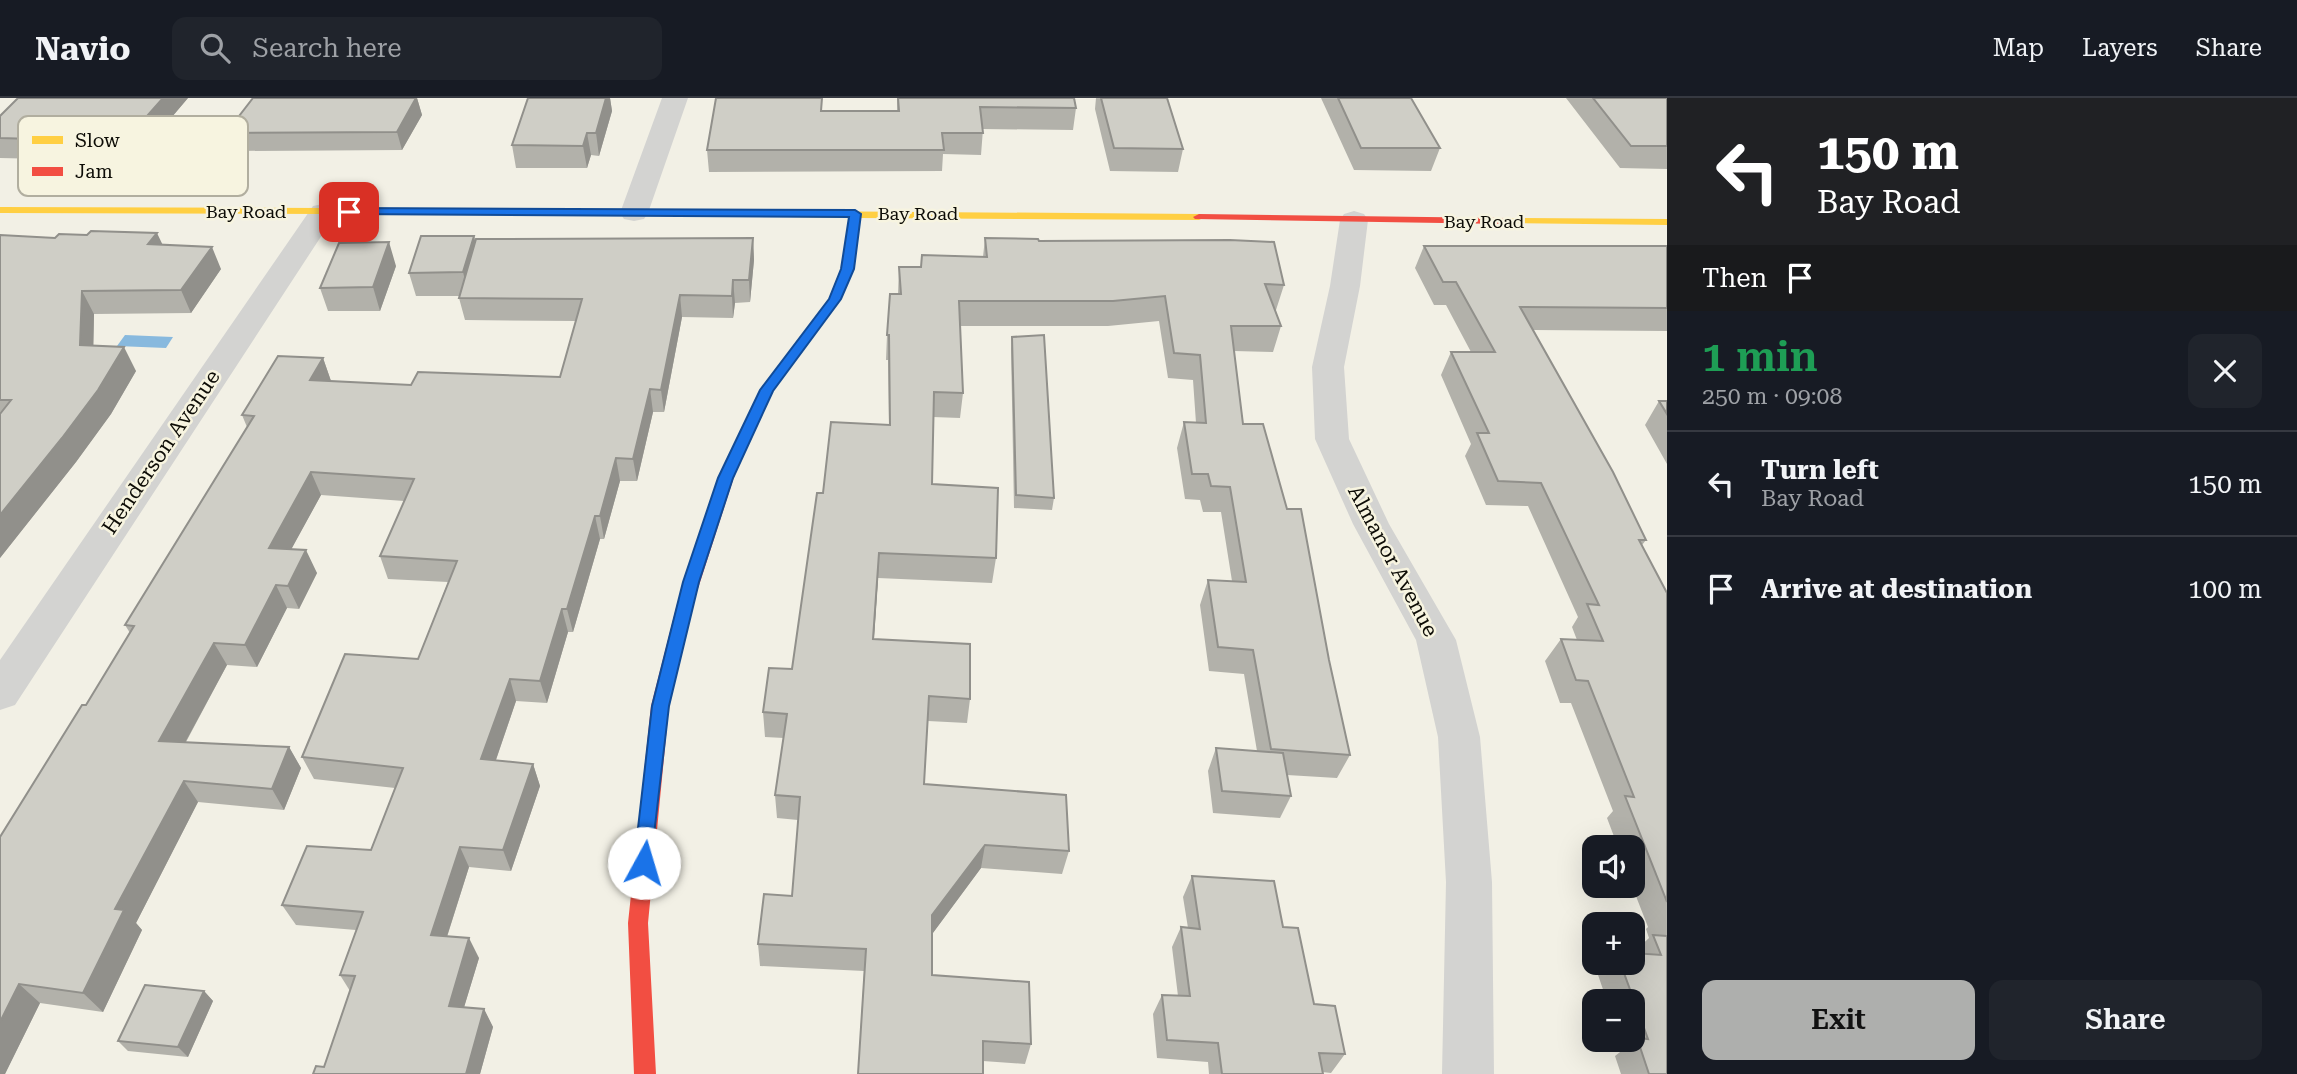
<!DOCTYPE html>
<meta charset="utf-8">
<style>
body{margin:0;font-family:"Roboto Serif",serif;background:#20242c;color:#f1f3f6;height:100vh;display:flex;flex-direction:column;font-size:26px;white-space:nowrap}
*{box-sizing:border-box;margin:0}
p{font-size:23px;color:#9ea1a6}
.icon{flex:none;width:38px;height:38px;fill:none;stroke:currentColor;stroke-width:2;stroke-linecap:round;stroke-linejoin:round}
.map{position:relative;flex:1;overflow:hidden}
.sheet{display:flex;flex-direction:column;background:#171b24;width:630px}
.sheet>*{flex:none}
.top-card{background:#202124;color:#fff;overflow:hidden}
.tools{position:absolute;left:1582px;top:737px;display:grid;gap:14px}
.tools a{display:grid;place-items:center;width:63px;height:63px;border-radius:14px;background:#171b24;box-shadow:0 7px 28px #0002;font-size:35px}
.pin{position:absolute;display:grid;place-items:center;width:60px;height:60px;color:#fff;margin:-30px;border-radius:14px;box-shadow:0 4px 10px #0006}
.me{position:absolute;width:77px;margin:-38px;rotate:6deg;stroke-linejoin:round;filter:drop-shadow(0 0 5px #0008)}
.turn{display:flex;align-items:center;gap:24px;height:147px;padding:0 35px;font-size:32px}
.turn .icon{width:91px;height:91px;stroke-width:2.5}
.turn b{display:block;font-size:49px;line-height:60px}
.then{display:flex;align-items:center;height:66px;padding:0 35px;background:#0003;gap:14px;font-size:26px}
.round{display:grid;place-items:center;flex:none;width:74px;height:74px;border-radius:14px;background:#20242c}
.summary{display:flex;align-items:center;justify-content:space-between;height:119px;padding:0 35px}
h1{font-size:42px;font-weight:600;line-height:52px;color:#1e9e55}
.action{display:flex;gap:14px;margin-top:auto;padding:14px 35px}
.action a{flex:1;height:80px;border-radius:14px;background:#aeafad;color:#111;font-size:28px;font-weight:600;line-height:80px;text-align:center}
.action a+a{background:#20242c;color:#f1f3f6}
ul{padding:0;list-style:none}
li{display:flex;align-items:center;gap:21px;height:105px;padding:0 35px;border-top:2px solid #363941}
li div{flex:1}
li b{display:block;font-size:26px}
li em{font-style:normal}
header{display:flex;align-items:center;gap:42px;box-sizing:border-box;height:98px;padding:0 35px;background:#171b24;border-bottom:2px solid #363941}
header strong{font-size:33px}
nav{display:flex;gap:38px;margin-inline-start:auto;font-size:24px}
.search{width:490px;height:63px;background:#20242c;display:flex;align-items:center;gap:18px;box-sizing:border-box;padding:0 24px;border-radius:14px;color:#9ea1a6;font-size:26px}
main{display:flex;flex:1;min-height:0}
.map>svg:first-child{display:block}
.water{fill:#88b9de}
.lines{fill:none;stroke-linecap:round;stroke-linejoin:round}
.street{fill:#d3d3d1;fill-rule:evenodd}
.slow{fill:#ffcf43;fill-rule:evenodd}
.jam{fill:#f24e42;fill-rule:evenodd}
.wall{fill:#b2b1aa}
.shaded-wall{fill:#91908b}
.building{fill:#cfcec6;stroke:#91908b;stroke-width:2}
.route{fill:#1a73e8;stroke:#114b97;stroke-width:2}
.labels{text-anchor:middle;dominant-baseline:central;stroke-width:5;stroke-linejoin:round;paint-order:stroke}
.far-street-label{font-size:18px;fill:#0d0c06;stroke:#f7f4e0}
.street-label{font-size:21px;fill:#0d0c06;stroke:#f7f4e0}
.key{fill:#f7f4e0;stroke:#b1ae9f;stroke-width:2}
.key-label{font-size:19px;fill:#0d0c06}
</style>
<header>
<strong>Navio</strong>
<div class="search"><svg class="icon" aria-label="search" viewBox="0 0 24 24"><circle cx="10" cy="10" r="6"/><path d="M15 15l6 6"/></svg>Search here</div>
<nav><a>Map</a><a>Layers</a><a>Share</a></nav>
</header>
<main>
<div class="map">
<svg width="1667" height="976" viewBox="0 0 1667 976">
<rect width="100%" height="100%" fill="#f2f0e5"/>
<!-- water -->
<path class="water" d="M 125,237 L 173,239 L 166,250 L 117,248 Z"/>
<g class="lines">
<!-- street -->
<path class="street" d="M 662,0 L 688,0 L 648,115 L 644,121 L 634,123 L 624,121 L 620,115 Z
M 323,106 L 333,108 L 337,114 L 15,607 L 0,612 L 0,562 L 313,108 Z
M 1354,113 L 1364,116 L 1368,122 L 1360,188 L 1344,269 L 1349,341 L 1389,426 L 1456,542 L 1480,639 L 1492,784 L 1494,976 L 1442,976 L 1446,784 L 1438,639 L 1416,542 L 1353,426 L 1315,341 L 1312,269 L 1330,188 L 1340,122 L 1344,116 Z"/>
<!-- slow -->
<path class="slow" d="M 0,109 L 325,110 L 331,113 L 325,116 L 0,115 Z
M 667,112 L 1199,116 L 1205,119 L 1199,122 L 860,120 L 853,171 L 841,201 L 773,293 L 735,376 L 728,381 L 721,376 L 760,292 L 829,201 L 841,171 L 849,120 L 663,117 L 663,113 Z
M 1505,120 L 1667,121 L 1667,127 L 1501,125 L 1501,121 Z"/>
<!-- jam -->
<path class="jam" d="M 325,110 L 667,112 L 673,115 L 667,118 L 321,115 L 319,113 Z
M 1199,116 L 1505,120 L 1511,123 L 1505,126 L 1195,121 L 1193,119 Z
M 728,371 L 735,376 L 693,506 L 669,608 L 648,825 L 656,976 L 634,976 L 628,825 L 651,608 L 677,506 L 721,376 Z"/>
</g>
<!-- wall -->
<path class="wall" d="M 18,0 L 188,0 L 149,46 L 113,45 L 103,56 L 51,54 L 44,61 L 0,60 L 0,18 Z
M 253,0 L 417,0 L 422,17 L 402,52 L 233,53 L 226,35 Z
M 528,0 L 610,0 L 612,13 L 599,58 L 591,57 L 587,70 L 516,70 L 512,47 Z
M 897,0 L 1074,0 L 1076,10 L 1073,32 L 983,31 L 981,57 L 943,56 L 942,73 L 709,74 L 707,52 L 822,13 L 897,13 Z
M 1096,0 L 1167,0 L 1183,51 L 1178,74 L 1110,73 L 1095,11 Z
M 1321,0 L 1411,0 L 1440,50 L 1431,73 L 1354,72 Z
M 1566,0 L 1667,0 L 1667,71 L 1620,70 Z
M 0,137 L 163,147 L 221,171 L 191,215 L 94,216 L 93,248 L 136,273 L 111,316 L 76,364 L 0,460 Z
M 474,138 L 475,144 L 753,140 L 754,162 L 750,204 L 735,205 L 733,220 L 682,219 L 664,314 L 653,314 L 637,383 L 620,383 L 604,441 L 600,441 L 573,534 L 568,534 L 547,605 L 516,603 L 496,662 L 533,666 L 540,688 L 511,773 L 469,769 L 447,839 L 479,860 L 464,909 L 484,911 L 493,929 L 480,976 L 313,976 L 324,969 L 350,893 L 340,877 L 356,832 L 296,827 L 282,807 L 371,752 L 395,690 L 314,681 L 302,659 L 418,561 L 448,484 L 388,481 L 380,458 L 404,403 L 321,397 L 291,451 L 317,475 L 299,511 L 287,510 L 257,569 L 227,567 L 186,644 L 289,649 L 301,670 L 284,712 L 198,704 L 136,825 L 142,832 L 103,914 L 40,905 L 5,976 L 0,739 L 86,607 L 130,535 L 125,527 L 247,329 L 242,317 L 323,260 L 331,283 L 411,287 L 560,279 L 576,223 L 465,222 L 459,200 L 460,198 L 416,198 L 409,175 Z
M 985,140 L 1039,143 L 1284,187 L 1276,212 L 1275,212 L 1281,228 L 1273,254 L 1234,253 L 1243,326 L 1329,562 L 1350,657 L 1337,680 L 1287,677 L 1291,698 L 1280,720 L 1213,715 L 1208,673 L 1216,650 L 1257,653 L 1244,576 L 1209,573 L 1200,507 L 1208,482 L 1232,483 L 1221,414 L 1203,414 L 1200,402 L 1185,401 L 1177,350 L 1184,324 L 1196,325 L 1193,282 L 1168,280 L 1159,223 L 1108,228 L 960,228 L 963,295 L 960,320 L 933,319 L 932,386 L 996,460 L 992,485 L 878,480 L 874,541 L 970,601 L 967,625 L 928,623 L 924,686 L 1069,753 L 1062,776 L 981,770 L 932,836 L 932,877 L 1031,946 L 1025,966 L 983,963 L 983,976 L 858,976 L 864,873 L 760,868 L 758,846 L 792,798 L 798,722 L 777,720 L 775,697 L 784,640 L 765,639 L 763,614 L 792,571 L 823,395 L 889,327 L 888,262 L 886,262 L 887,237 L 898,196 L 899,169 L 921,169 L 983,159 Z
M 1424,148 L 1667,148 L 1667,233 L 1533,232 L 1646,442 L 1642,447 L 1667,495 L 1667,976 L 1621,976 L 1615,958 L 1624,951 L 1620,942 L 1633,942 L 1633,903 L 1607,903 L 1597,874 L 1606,864 L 1633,864 L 1633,855 L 1649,840 L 1646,831 L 1648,829 L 1632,788 L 1633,749 L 1618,749 L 1607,720 L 1613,713 L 1571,605 L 1560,605 L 1545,563 L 1561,541 L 1577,542 L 1572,529 L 1578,519 L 1528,408 L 1486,407 L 1465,358 L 1471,346 L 1441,277 L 1451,254 L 1471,254 L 1446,207 L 1434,207 L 1415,170 Z
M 396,168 L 380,213 L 328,213 L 320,190 Z
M 1012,239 L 1054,400 L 1052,412 L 1014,410 L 1011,251 Z
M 1659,303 L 1667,303 L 1667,366 L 1645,327 Z
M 1192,778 L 1283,829 L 1314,906 L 1345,956 L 1331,975 L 1322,974 L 1323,976 L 1209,976 L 1208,964 L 1157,960 L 1153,916 L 1162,897 L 1178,898 L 1172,849 L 1181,829 L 1188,830 L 1183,799 Z
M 204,893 L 213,903 L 188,959 L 128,953 L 118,943 Z"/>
<!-- shaded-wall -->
<path class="shaded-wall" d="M 163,0 L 188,0 L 149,46 L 140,26 Z
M 416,0 L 417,0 L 422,17 L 402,52 L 397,34 Z
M 606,0 L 610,0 L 612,13 L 599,58 L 596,35 Z
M 103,25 L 113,45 L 103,56 L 93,35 Z
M 40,34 L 51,54 L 44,61 L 33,41 Z
M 587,35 L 591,57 L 587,70 L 583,48 Z
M 157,135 L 168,158 L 148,146 Z
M 474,138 L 479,161 L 469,198 L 463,174 Z
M 753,140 L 754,162 L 750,204 L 749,182 Z
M 389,144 L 396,168 L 380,213 L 373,189 Z
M 212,149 L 221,171 L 191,215 L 181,192 Z
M 733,182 L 735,205 L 733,220 L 732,198 Z
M 82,193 L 94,216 L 93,270 L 80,247 Z
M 680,197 L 682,219 L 664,314 L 661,292 Z
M 124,249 L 136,273 L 111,316 L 76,364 L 0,460 L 0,417 Z
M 323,260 L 331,283 L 310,282 Z
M 650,291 L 653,314 L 637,383 L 633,361 Z
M 616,360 L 620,383 L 604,441 L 600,418 Z
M 311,374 L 321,397 L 280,472 L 269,450 Z
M 595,418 L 600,441 L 573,534 L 567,511 Z
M 306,452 L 317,475 L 299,511 L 288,488 Z
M 879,455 L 878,480 L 872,566 L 873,541 Z
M 276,487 L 287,510 L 257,569 L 245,547 Z
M 562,511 L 568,534 L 547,605 L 540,583 Z
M 214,545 L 227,567 L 174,665 L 159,643 Z
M 510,581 L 516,603 L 489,682 L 481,661 Z
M 289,649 L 301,670 L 284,712 L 272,691 Z
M 533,666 L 540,688 L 511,773 L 503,752 Z
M 184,683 L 198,704 L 136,825 L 142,832 L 103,914 L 83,895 L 115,811 Z
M 985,747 L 981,770 L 930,839 L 932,817 Z
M 460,749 L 469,769 L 441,857 L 431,837 Z
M 469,840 L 479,860 L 459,926 L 449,908 Z
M 19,886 L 40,905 L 5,976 L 0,976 L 0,924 Z
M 204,893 L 213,903 L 188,959 L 178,949 Z
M 484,911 L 493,929 L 480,976 L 466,976 Z"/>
<!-- building -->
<path class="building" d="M 18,0 L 163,0 L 140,26 L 103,25 L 93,35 L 40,34 L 33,41 L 0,40 L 0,18 Z
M 253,0 L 416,0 L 397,34 L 226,35 Z
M 528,0 L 606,0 L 596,35 L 587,35 L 583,48 L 512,47 Z
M 716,0 L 822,0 L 821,13 L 899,13 L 898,0 L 1074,0 L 1076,10 L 980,9 L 983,35 L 942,35 L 944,52 L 707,52 Z
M 1101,0 L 1167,0 L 1183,51 L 1114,50 Z
M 1338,0 L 1411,0 L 1440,50 L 1361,50 Z
M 1593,0 L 1667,0 L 1667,48 L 1631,48 Z
M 91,133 L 157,135 L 148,146 L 212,149 L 181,192 L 82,193 L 80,247 L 124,249 L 98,292 L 62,340 L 0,417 L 0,316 L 11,302 L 0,302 L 0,137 L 55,140 L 59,136 L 87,137 Z
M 421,138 L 474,138 L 463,174 L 409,175 Z
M 753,140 L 749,182 L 733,182 L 732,198 L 680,197 L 661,292 L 650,291 L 633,361 L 616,360 L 600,418 L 595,418 L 567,511 L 562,511 L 540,583 L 510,581 L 481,661 L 533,666 L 503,752 L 460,749 L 431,837 L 469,840 L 449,908 L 484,911 L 466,976 L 313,976 L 316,968 L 324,969 L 355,878 L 340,877 L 363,814 L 282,807 L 307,748 L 371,752 L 403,670 L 302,659 L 345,556 L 418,561 L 457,463 L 380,458 L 414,381 L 311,374 L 269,450 L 306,452 L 288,488 L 276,487 L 245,547 L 214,545 L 159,643 L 289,649 L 272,691 L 184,683 L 115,811 L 124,812 L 83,895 L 19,886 L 0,924 L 0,739 L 82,607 L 86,607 L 134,528 L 125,527 L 254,318 L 242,317 L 278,258 L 323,260 L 310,282 L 411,287 L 418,274 L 560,279 L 582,201 L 459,200 L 476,141 Z
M 985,140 L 1038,141 L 1039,143 L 1230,142 L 1274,144 L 1284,187 L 1265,186 L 1281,228 L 1231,228 L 1243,326 L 1263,326 L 1287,411 L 1301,411 L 1329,562 L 1350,657 L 1271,651 L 1253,552 L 1218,549 L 1208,482 L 1246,484 L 1230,389 L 1211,388 L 1208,376 L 1192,376 L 1184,324 L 1206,325 L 1200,257 L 1174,255 L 1165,198 L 1113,203 L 959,203 L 963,295 L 934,294 L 932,386 L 998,390 L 996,460 L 879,455 L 873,541 L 970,546 L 970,601 L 929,598 L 924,686 L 1066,697 L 1069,753 L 985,747 L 932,817 L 932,877 L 1029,884 L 1031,946 L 983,943 L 983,976 L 858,976 L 866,851 L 758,846 L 764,796 L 792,798 L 800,699 L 775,697 L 787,616 L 763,614 L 769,570 L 792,571 L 817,395 L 823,395 L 831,324 L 890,327 L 889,237 L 887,237 L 890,196 L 901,196 L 899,169 L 921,169 L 922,157 L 987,159 Z
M 389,144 L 373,189 L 320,190 L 339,145 Z
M 1424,148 L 1667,148 L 1667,210 L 1520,209 L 1613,374 L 1646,442 L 1639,442 L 1667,495 L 1667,804 L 1625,698 L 1634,699 L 1588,583 L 1576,582 L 1561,541 L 1603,543 L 1587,506 L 1599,507 L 1541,385 L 1498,383 L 1477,335 L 1489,335 L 1451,254 L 1495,254 L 1456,184 L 1443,184 Z
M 1044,237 L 1054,400 L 1016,397 L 1012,239 Z
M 1659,303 L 1667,303 L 1667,316 Z
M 1216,650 L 1283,655 L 1291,698 L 1222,693 Z
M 1192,778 L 1274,783 L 1283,829 L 1298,830 L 1314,906 L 1335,908 L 1345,956 L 1319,955 L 1323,976 L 1222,976 L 1218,945 L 1167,942 L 1162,897 L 1190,898 L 1181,829 L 1200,831 Z
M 1653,837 L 1667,838 L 1667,976 L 1649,976 L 1637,940 L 1648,941 L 1620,864 L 1633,864 L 1633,855 L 1661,857 Z
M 145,887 L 204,893 L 178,949 L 118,943 Z"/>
<!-- route -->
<path class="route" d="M 349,110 L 855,112 L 861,116 L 854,171 L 841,201 L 773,293 L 733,380 L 699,484 L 669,608 L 650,771 L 644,773 L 637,771 L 634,765 L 652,608 L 683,484 L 718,380 L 760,292 L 829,201 L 841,171 L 849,119 L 345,116 L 345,111 Z"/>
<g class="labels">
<!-- far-street labels -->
<g class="far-street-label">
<text x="246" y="113">Bay Road</text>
<text x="918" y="115">Bay Road</text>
<text x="1484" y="123">Bay Road</text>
</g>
<!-- street labels -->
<g class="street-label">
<text transform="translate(161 354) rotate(-56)">Henderson Avenue</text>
<text transform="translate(1393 463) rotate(62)">Almanor Avenue</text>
</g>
</g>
<!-- legend -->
<rect x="18" y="18" width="230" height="80" rx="10" class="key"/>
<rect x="32" y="38" width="31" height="8" fill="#ffcf43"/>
<rect x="32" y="69" width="31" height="9" fill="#f24e42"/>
<g class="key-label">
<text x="75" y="49">Slow</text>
<text x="75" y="80">Jam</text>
</g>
</svg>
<div class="tools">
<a><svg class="icon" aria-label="sound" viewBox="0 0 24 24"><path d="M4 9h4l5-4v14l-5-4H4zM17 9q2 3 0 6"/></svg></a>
<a>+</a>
<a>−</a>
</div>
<div class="pin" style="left:349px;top:114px;background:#d93025"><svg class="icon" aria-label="arrive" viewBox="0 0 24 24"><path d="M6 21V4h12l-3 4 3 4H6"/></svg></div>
<svg class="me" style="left:644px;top:765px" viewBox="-20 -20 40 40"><circle r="19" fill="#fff"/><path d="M0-13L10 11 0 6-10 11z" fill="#1a73e8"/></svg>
</div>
<section class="sheet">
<div class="top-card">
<div class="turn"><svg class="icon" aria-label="left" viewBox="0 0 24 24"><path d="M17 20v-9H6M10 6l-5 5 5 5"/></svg><div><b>150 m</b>Bay Road</div></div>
<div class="then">Then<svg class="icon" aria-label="arrive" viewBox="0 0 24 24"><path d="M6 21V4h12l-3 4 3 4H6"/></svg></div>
</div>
<div class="summary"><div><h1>1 min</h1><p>250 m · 09:08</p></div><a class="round"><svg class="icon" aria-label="close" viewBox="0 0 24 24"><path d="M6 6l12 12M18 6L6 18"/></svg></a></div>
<ul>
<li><svg class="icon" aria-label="left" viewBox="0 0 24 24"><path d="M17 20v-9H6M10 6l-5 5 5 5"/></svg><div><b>Turn left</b><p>Bay Road</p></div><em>150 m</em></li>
<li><svg class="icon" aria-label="arrive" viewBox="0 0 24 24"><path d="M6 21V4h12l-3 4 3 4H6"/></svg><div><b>Arrive at destination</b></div><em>100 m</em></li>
</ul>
<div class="action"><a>Exit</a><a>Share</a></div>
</section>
</main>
